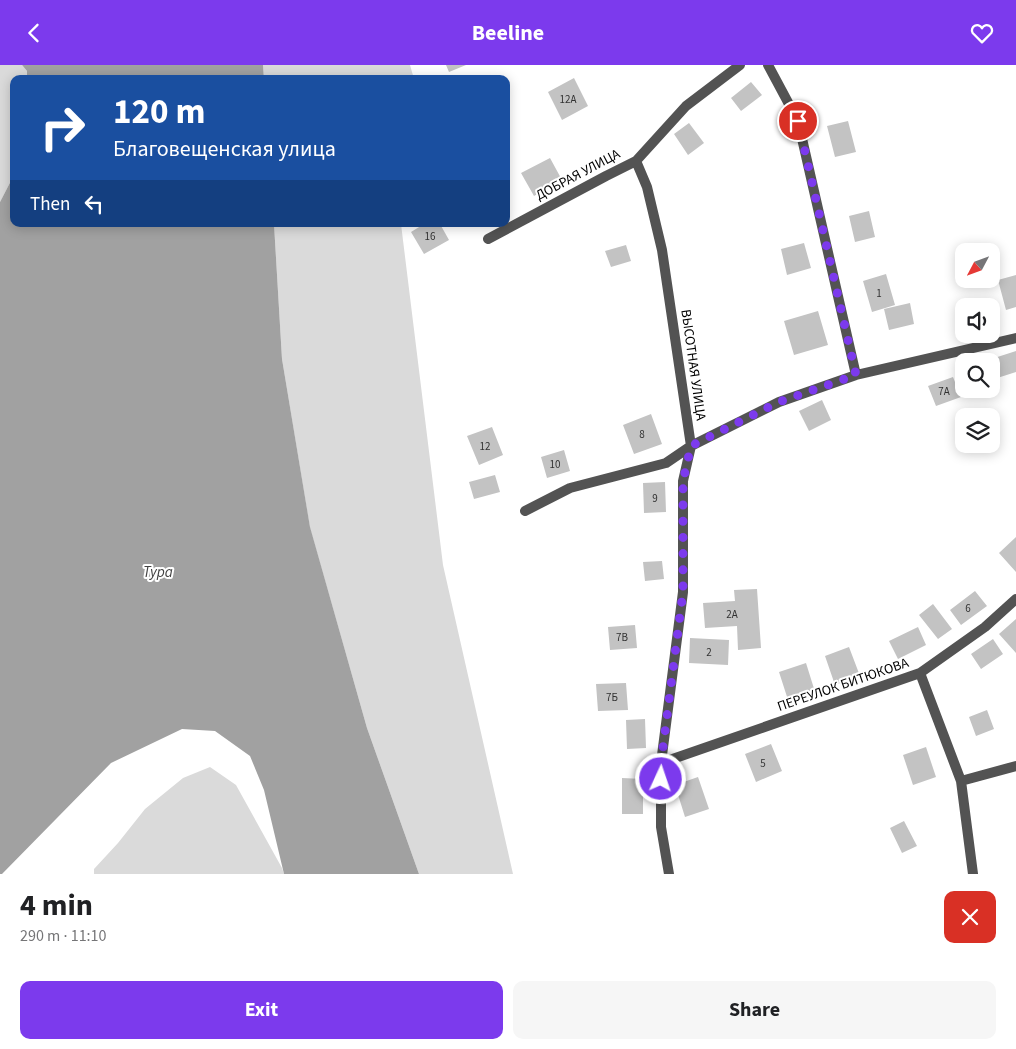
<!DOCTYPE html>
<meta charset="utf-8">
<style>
body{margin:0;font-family:"Source Sans 3",sans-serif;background:#f6f6f6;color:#202124;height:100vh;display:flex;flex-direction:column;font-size:19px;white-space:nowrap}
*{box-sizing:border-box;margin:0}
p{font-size:16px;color:#757577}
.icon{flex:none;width:28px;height:28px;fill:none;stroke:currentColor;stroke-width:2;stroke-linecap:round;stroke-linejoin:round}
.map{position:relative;height:809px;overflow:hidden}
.sheet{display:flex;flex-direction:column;background:#fff;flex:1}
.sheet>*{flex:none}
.hud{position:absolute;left:10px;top:10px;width:500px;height:152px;border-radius:10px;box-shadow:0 2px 12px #0003;background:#1a4fa0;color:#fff;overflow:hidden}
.needle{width:32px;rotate:229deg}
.tools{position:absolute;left:955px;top:178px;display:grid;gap:10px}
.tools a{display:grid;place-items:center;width:45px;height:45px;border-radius:10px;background:#fff;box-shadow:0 2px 12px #0003;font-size:25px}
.pin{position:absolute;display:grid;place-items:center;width:42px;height:42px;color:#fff;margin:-21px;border:2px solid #fff;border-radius:50%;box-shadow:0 1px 5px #0007}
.me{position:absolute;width:55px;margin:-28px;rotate:3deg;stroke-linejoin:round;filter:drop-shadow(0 0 4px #0008)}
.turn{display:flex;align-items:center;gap:18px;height:105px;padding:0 20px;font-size:22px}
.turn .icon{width:65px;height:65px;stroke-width:2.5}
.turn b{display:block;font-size:35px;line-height:42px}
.then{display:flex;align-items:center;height:48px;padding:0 20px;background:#0003;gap:10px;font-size:19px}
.round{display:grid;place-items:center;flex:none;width:52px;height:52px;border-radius:10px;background:#f6f6f6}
.headline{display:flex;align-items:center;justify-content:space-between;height:85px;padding:0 20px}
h1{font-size:30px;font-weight:700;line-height:38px}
.primary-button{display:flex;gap:10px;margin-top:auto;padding:10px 20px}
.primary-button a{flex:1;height:58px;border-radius:10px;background:#7c3aed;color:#fff;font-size:20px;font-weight:700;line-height:58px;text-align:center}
.primary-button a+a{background:#f6f6f6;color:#202124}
header{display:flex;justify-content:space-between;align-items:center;height:65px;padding:0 20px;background:#7c3aed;color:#fff;font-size:22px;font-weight:700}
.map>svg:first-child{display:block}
.green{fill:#dadada}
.water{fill:#a1a1a1}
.building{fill:#c3c3c3}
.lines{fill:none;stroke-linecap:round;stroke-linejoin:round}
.minor{stroke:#535353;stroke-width:10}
.route{stroke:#7c3aed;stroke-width:9;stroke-dasharray:0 16.2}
.labels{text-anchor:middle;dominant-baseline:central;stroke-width:4;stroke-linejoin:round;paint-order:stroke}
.number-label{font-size:11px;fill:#313131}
.street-label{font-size:14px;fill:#000;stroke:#fff}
.water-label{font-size:15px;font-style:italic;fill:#424242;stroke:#fff}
</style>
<header><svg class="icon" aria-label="back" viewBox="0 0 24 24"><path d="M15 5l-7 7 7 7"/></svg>Beeline<svg class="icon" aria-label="heart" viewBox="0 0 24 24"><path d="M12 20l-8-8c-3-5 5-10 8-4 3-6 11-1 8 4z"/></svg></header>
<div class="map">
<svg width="1016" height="809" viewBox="0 0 1016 809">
<rect width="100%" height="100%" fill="#fff"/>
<!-- green -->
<path class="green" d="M 0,0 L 22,0 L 27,6 L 27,14 L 14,14 L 14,110 L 0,137 Z
M 263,0 L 410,0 L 414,14 L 264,14 Z
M 274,159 L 401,159 L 443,500 L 513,809 L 419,809 L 367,663 L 310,463 L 282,294 Z
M 210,702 L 236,720 L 282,803 L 284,809 L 94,809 L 94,804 L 118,778 L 145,744 L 183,713 Z"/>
<!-- water -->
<path class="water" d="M 22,0 L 263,0 L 264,14 L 27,14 L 27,6 Z
M 14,110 L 14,159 L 274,159 L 282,294 L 310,462 L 367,663 L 419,809 L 284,809 L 264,725 L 250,691 L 215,666 L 182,664 L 111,698 L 2,809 L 0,809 L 0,137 Z"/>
<!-- building -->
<path class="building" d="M 446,0 L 466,0 L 449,7 Z
M 574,13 L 588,41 L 562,55 L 548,27 Z
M 751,17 L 762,30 L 741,46 L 731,33 Z
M 848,56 L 856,87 L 835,92 L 827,61 Z
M 689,58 L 704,78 L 688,90 L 674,69 Z
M 550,93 L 562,115 L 534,131 L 521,108 Z
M 869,146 L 875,172 L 855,177 L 849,151 Z
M 424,159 L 440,159 L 449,175 L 424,189 L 411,167 Z
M 804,178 L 811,203 L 787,210 L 781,184 Z
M 626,180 L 631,196 L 611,202 L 605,186 Z
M 886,209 L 895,240 L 872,247 L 863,216 Z
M 1016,210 L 1016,242 L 1006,245 L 998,215 Z
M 910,238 L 914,259 L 889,265 L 884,244 Z
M 818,246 L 828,280 L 794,290 L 784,256 Z
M 1016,286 L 1016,307 L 991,315 L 991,296 L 985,296 Z
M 953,312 L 961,332 L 936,341 L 928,321 Z
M 822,335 L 831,355 L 809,366 L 799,346 Z
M 651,349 L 662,379 L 634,389 L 623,360 Z
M 492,362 L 503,390 L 479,400 L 467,371 Z
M 564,385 L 570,406 L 547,413 L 541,392 Z
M 495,410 L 500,427 L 474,434 L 469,417 Z
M 665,417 L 666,447 L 644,448 L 643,418 Z
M 1016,472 L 1016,507 L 999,488 Z
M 662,496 L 664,514 L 645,516 L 643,497 Z
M 757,524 L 761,583 L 738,585 L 737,561 L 705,563 L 703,538 L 735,536 L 734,525 Z
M 975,526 L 987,541 L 961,560 L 950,545 Z
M 933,539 L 952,564 L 938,574 L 919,550 Z
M 1016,554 L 1016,588 L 999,569 Z
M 635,560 L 637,583 L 610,585 L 608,562 Z
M 918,562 L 926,580 L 898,594 L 889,576 Z
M 690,573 L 729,575 L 728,600 L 689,598 Z
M 993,574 L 1003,589 L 981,604 L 971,589 Z
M 849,582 L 860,611 L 835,620 L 825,591 Z
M 806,598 L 816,630 L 789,638 L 779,607 Z
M 626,618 L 628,645 L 598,646 L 596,619 Z
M 987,645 L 994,664 L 976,671 L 969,652 Z
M 645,654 L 646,683 L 627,684 L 626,655 Z
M 771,679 L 782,706 L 756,717 L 745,689 Z
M 926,682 L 936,712 L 913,720 L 903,690 Z
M 698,712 L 709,744 L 685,752 L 675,720 Z
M 622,713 L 643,714 L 643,749 L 622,749 Z
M 904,756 L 917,781 L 902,788 L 890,763 Z"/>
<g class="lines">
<!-- minor -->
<path class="minor" d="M 768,0 L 798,56 L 856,310
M 636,96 L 647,122 L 662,185 L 691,381 L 683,416 L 683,527 L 661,698 L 661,762 L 669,809
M 488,174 L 606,111 L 636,96 L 686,41 L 740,0
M 525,446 L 570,423 L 666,398 L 691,381 L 779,337 L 856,310 L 1016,273
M 920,608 L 961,716 L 973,809
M 661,698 L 920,608 L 985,562 L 1016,534
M 961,716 L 1016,701"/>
</g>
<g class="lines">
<!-- route -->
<path class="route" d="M 661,714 L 661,698 L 683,527 L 683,416 L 691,381 L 779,337 L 856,310 L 798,56"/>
</g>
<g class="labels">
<!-- number labels -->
<g class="number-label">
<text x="568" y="34">12А</text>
<text x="430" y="171">16</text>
<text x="879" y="228">1</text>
<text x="944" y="326">7А</text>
<text x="642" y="369">8</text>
<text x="485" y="381">12</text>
<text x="555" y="399">10</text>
<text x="655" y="433">9</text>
<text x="968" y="543">6</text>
<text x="732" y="549">2А</text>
<text x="622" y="572">7В</text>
<text x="709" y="587">2</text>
<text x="612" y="632">7Б</text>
<text x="763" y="698">5</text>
</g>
<!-- street labels -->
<g class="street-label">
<text transform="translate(578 110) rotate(-28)">ДОБРАЯ УЛИЦА</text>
<text transform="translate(693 300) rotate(82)">ВЫСОТНАЯ УЛИЦА</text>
<text transform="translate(843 620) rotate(-19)">ПЕРЕУЛОК БИТЮКОВА</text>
</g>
<!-- water labels -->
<g class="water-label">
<text x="158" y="507">Тура</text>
</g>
</g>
</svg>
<div class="tools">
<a><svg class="needle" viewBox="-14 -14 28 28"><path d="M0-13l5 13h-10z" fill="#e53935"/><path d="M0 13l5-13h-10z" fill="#757577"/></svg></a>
<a><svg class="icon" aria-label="sound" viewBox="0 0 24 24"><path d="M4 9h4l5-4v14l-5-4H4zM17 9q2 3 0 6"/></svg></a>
<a><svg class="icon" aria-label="search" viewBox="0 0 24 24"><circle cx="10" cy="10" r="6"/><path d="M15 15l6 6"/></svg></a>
<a><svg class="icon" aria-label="layers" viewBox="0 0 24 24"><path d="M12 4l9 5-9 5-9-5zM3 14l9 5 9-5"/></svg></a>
</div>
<div class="pin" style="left:798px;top:56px;background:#d93025"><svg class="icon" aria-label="arrive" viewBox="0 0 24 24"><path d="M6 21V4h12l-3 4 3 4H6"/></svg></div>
<svg class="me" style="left:661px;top:714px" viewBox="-20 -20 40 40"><circle r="17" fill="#7c3aed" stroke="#fff" stroke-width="3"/><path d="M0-11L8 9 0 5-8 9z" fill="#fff"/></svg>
<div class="hud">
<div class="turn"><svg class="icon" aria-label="right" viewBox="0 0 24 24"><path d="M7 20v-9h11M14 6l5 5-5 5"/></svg><div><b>120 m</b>Благовещенская улица</div></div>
<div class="then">Then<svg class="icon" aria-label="left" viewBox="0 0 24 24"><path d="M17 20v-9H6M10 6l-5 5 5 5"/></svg></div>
</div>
</div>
<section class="sheet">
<div class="headline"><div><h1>4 min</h1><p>290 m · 11:10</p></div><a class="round" style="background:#d93025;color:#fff"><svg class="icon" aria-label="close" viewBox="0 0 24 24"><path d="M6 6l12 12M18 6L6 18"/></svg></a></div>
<div class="primary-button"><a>Exit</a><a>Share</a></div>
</section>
